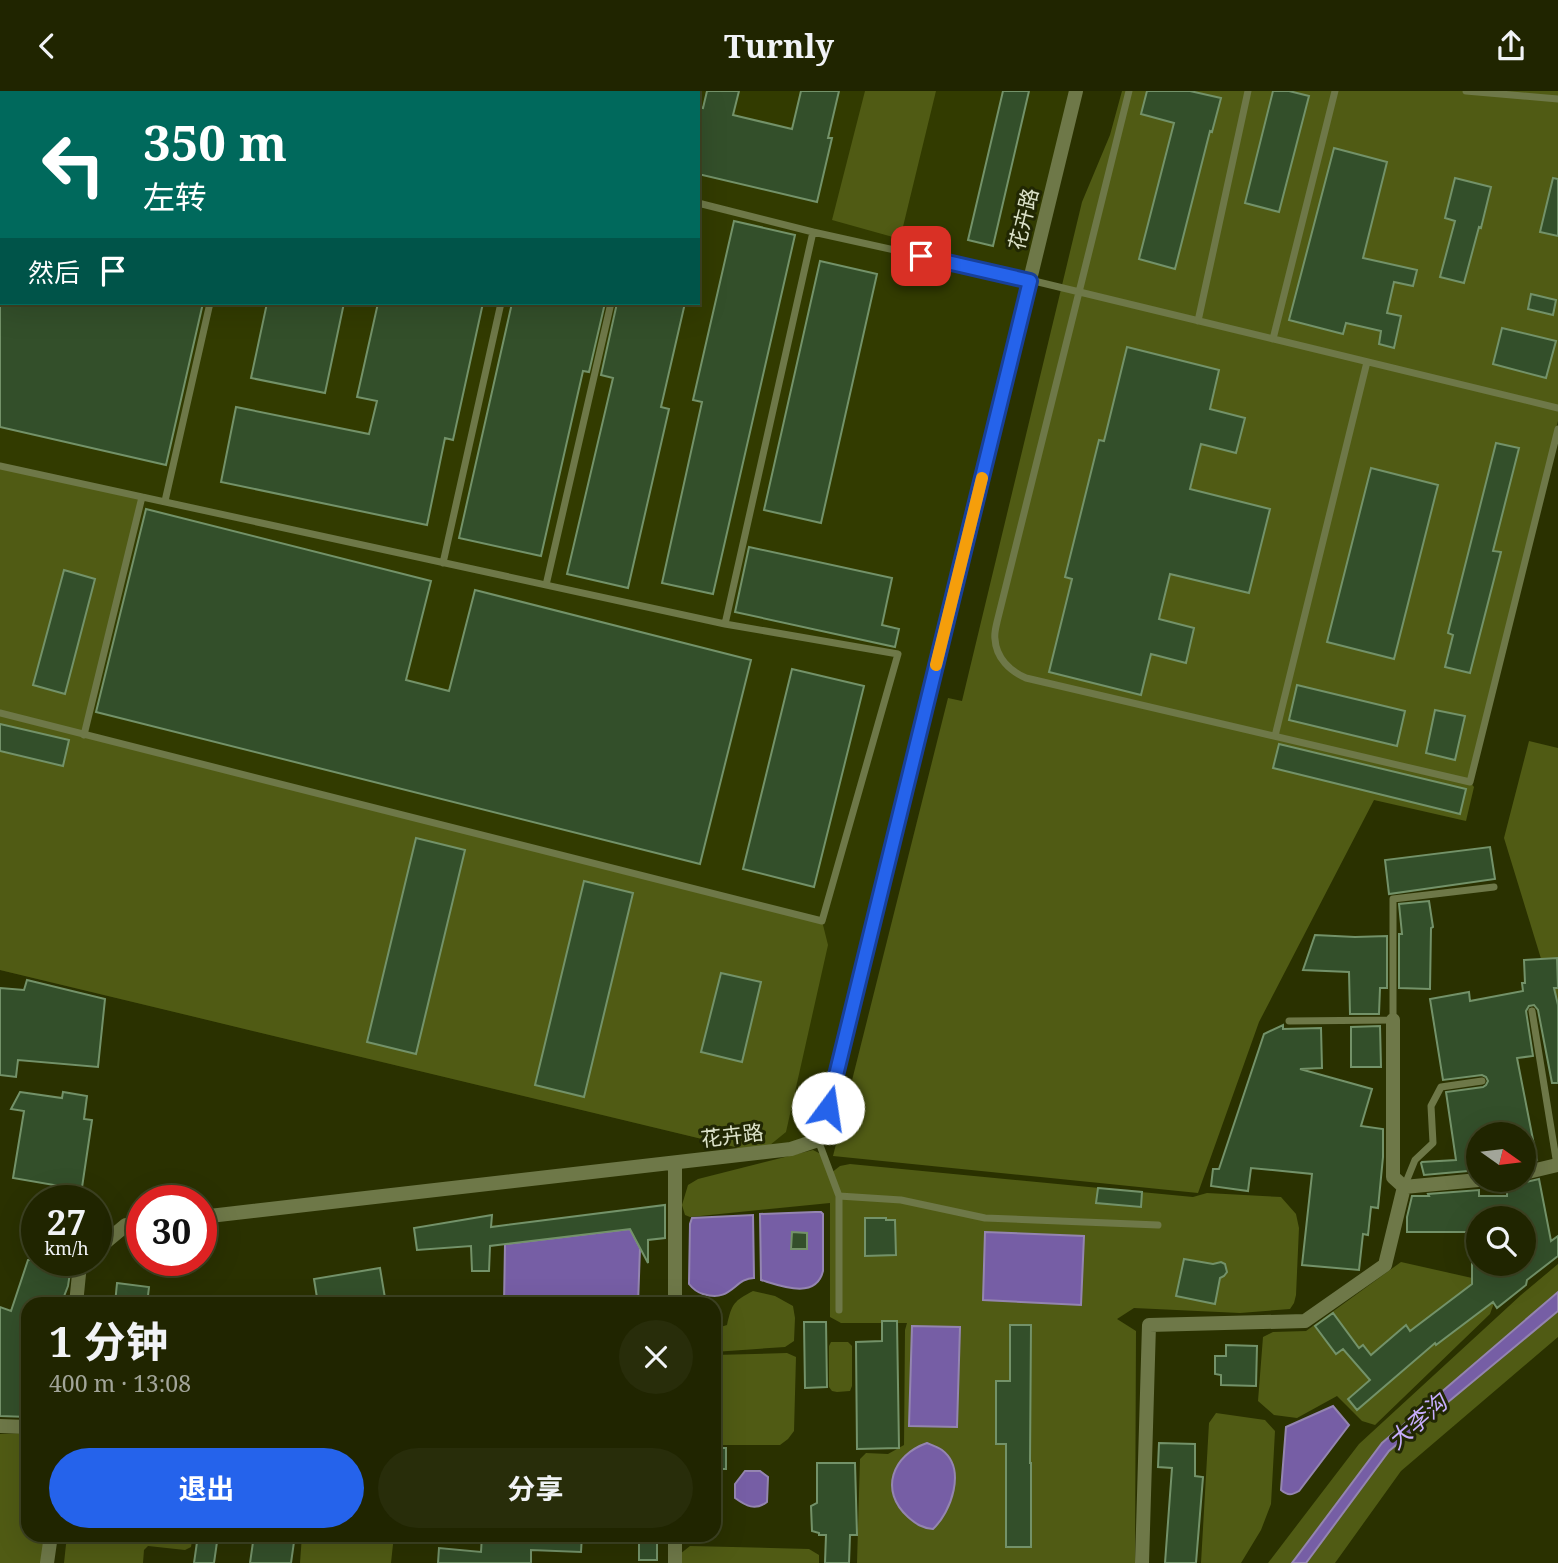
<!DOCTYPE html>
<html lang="zh">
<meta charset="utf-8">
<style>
body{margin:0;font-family:"Noto Serif","Noto Sans SC",serif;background:#282d0a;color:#f1f3f6;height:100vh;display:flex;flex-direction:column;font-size:26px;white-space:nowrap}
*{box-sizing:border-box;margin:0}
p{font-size:23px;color:#a2a599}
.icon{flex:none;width:38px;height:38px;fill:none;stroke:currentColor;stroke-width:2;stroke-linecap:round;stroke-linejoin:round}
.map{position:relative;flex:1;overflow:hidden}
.drawer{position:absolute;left:21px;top:1206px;width:700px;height:245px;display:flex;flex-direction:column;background:#202500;border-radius:21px;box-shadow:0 7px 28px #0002,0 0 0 2px #3d4222}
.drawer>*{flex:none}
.banner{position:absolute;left:0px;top:0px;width:700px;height:214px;box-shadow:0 7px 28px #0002,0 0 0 2px #3d4222;background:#00695c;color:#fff;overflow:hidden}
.needle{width:46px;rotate:104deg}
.fabs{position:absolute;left:1466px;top:1031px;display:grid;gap:14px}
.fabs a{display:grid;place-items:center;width:70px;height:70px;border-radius:50%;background:#202500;box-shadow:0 7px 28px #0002,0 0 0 2px #3d4222;font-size:35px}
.speed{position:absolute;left:21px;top:1094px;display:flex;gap:14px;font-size:35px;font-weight:700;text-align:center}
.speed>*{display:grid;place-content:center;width:91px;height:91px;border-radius:50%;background:#202500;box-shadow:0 7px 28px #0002,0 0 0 2px #3d4222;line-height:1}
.speed small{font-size:18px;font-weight:400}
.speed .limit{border:10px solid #d22;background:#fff;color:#111}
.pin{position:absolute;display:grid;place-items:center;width:60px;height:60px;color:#fff;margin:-30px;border-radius:14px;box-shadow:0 4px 10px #0006}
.me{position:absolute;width:77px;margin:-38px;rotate:14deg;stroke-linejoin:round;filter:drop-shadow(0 0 5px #0008)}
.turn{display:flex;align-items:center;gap:24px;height:147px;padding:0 28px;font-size:32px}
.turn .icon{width:91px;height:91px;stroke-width:2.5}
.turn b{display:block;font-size:49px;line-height:60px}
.then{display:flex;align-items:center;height:66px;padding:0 28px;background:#0003;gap:14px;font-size:26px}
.round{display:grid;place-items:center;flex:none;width:74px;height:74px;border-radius:37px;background:#282d0a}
.summary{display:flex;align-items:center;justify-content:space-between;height:119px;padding:0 28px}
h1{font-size:42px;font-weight:700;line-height:52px}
.primary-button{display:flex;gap:14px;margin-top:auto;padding:14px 28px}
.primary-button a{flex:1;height:80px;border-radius:42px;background:#2563eb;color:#fff;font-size:28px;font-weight:700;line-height:80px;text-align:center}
.primary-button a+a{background:#282d0a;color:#f1f3f6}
header{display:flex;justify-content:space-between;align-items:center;height:91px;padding:0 28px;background:#202500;font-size:32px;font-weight:700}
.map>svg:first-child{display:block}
.built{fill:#323b00;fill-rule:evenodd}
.green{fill:#505b14}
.water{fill:#765ea5;stroke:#9485b0;stroke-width:2}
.building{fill:#334f2a;stroke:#739269;stroke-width:2}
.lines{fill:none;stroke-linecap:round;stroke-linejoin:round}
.service{stroke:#6e7848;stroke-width:7}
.minor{stroke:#6e7848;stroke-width:14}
.route-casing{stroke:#184099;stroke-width:18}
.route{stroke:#2563eb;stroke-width:12}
.slow{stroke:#f59e0b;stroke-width:12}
.labels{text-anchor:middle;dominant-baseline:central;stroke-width:6;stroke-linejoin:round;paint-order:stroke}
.street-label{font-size:21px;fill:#dbe1c8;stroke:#212703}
.water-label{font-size:23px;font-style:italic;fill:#c7aefd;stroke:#212703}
</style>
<header><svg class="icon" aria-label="back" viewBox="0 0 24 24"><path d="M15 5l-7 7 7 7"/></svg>Turnly<svg class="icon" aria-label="share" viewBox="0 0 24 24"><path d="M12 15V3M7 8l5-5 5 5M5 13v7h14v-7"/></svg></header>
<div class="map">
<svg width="1558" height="1472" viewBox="0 0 1558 1472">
<rect width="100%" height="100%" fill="#2a3100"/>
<!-- built -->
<path class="built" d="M 0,0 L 1076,0 L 818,1049 L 760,1062 L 0,879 ZM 2,2 L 698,2 L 698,212 L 2,212 Z"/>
<!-- green -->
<path class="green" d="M 258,0 L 394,0 L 393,2 L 258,2 Z
M 865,0 L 936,0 L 900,148 L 832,129 Z
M 1122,0 L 1558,0 L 1558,330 L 1470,691 L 1474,696 L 1466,730 L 1374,709 L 1259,931 L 1198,1102 L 833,1065 L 948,607 L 962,610 L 1082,111 L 1110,44 Z
M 0,375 L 142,406 L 84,644 L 822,830 L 828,854 L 786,1041 L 760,1062 L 0,879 Z
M 1529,650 L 1558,657 L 1558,923 L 1504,747 Z
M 813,1059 L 823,1064 L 831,1082 L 840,1075 L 850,1073 L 1193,1106 L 1207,1102 L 1281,1106 L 1296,1123 L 1299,1137 L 1296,1204 L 1294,1212 L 1290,1218 L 1240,1222 L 1134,1217 L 1117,1228 L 1136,1240 L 1135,1472 L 857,1472 L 860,1368 L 866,1362 L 888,1363 L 904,1354 L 905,1239 L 907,1232 L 841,1232 L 830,1226 L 830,1112 L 690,1126 L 685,1124 L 682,1114 L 688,1094 L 698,1088 Z
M 1401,1171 L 1481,1189 L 1481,1194 L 1494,1212 L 1490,1223 L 1375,1334 L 1362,1330 L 1337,1305 L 1297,1327 L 1274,1324 L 1258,1310 L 1263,1246 L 1273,1241 L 1306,1240 Z
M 1558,1173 L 1558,1246 L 1401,1380 L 1335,1472 L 1268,1472 L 1359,1353 L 1521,1204 Z
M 753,1200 L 775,1205 L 793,1215 L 795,1227 L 794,1250 L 785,1256 L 714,1261 L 714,1238 L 727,1234 C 732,1212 734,1210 753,1200 Z
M 831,1251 L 848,1251 L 852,1255 L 852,1295 L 850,1300 L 837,1301 L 832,1300 L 829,1296 L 829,1255 Z
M 787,1262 L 796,1266 L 794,1340 L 788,1348 L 780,1354 L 714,1354 L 714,1264 Z
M 1216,1322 L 1265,1329 L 1275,1340 L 1271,1413 L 1261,1439 L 1241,1472 L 1201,1472 L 1209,1332 Z
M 28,1342 L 28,1444 L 46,1444 L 42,1472 L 0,1472 L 0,1343 Z
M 67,1444 L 193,1444 L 191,1456 L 185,1459 L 148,1455 L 144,1459 L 143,1472 L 64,1472 Z
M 302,1444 L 394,1444 L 391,1472 L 300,1472 Z
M 690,1455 L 809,1458 L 819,1464 L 819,1472 L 678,1472 L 680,1463 Z"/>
<!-- water -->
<path class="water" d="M 815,1121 L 821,1121 L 823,1123 L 823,1180 C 816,1209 781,1195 761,1189 L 760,1123 Z
M 753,1124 L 754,1187 C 734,1187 732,1212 703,1203 C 696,1201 693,1198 689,1193 L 690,1133 L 692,1127 Z
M 630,1138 L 640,1157 L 638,1213 L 504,1213 L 505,1153 Z
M 985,1141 L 1084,1145 L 1081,1214 L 983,1209 Z
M 1558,1201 L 1558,1220 L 1389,1360 L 1306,1472 L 1292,1472 L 1382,1352 Z
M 912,1235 L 960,1236 L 957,1336 L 909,1335 Z
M 1333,1315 L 1349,1334 L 1299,1400 C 1292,1404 1288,1405 1281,1399 L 1286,1336 Z
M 927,1352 C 932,1354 938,1356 942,1359 C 967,1378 951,1421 933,1438 C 922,1437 916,1433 908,1426 C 879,1400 892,1364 927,1352 Z
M 745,1380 L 760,1380 L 768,1386 L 767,1411 C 755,1420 746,1415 735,1407 L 735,1393 Z"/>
<!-- building -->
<path class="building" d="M 707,0 L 739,0 L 733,24 L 792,38 L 801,0 L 839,0 L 828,47 L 832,47 L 817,111 L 698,83 L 698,16 L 703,17 Z
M 1003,0 L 1029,0 L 993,155 L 968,149 Z
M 1147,0 L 1190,0 L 1221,7 L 1212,41 L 1210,40 L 1175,178 L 1139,168 L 1174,32 L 1141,23 Z
M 1273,0 L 1289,0 L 1309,5 L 1279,121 L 1245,112 Z
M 1334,57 L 1387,71 L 1363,167 L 1417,179 L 1413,195 L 1394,191 L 1387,222 L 1401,225 L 1394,257 L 1379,253 L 1381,240 L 1346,232 L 1343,243 L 1289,229 Z
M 1455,87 L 1491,96 L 1481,137 L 1479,136 L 1464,192 L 1440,186 L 1455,130 L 1445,127 Z
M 1553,87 L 1558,88 L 1558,145 L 1540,141 Z
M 734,130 L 795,144 L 713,503 L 662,492 L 702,311 L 693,309 Z
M 820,170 L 877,183 L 821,432 L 764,419 Z
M 1531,203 L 1556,209 L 1553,224 L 1528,218 Z
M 0,212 L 203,212 L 166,374 L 0,336 Z
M 267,212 L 344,212 L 325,302 L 251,287 Z
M 378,212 L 483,212 L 453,349 L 445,347 L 427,434 L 221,391 L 236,316 L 369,343 L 377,310 L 357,306 Z
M 512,212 L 605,212 L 589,281 L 583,280 L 541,465 L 459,447 Z
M 617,212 L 685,212 L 661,316 L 669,318 L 628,497 L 567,483 L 613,287 L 601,284 Z
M 1502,237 L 1556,250 L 1546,287 L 1493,273 Z
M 1127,256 L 1219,279 L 1210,318 L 1245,327 L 1236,362 L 1201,353 L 1190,398 L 1270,418 L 1249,502 L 1170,483 L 1159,528 L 1194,537 L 1186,572 L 1151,563 L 1141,604 L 1049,581 L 1072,488 L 1065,486 L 1099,349 L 1104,350 Z
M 1496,352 L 1519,357 L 1493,460 L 1501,461 L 1470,582 L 1445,576 L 1453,544 L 1448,542 Z
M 1371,377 L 1438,394 L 1394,568 L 1327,551 Z
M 146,418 L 431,490 L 406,589 L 449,600 L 475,499 L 751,569 L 700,773 L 96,621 Z
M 749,456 L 892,487 L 882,534 L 899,538 L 895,556 L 735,521 Z
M 64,479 L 95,488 L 65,603 L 33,594 Z
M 792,578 L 864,595 L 814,796 L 743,778 Z
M 1297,594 L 1405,620 L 1397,655 L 1289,629 Z
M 1435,619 L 1465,625 L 1455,669 L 1426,662 Z
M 0,633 L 69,649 L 63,675 L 0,660 Z
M 1279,653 L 1466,698 L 1460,723 L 1273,677 Z
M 416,747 L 465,759 L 416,963 L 367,951 Z
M 1490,756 L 1495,788 L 1389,803 L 1385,769 Z
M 584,790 L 633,802 L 584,1006 L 535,994 Z
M 1429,810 L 1433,836 L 1431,837 L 1430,898 L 1399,897 L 1399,843 L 1402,843 L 1399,813 Z
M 1315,844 L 1355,846 L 1387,845 L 1387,897 L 1380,897 L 1379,923 L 1350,923 L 1349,881 L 1303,879 Z
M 1557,867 L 1558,897 L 1554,897 L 1558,914 L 1558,992 L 1552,992 L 1538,919 L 1534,914 L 1529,915 L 1526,920 L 1533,965 L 1517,967 L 1537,1069 L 1524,1072 L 1524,1043 L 1479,1043 L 1479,1079 L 1424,1084 L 1421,1072 L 1422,1071 L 1456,1069 L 1446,1001 L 1483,996 L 1486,994 L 1488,990 L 1486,986 L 1482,984 L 1443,989 L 1430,908 L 1469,901 L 1470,910 L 1523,900 L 1522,892 L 1525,892 L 1524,869 Z
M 721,882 L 761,891 L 742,971 L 701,961 Z
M 27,889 L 105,908 L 98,976 L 18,969 L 16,986 L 0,984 L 0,897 L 24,899 Z
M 1283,934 L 1283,938 L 1321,937 L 1322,977 L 1300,978 L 1372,998 L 1361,1035 L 1383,1038 L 1383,1066 L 1378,1117 L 1371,1116 L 1368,1144 L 1363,1143 L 1359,1179 L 1302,1174 L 1312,1083 L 1251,1077 L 1248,1100 L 1211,1095 L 1213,1078 L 1219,1078 L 1264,943 Z
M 1380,935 L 1381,976 L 1351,976 L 1351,936 Z
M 20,1001 L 62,1007 L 63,1001 L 87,1005 L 84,1028 L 92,1029 L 80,1110 L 58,1110 L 60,1095 L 13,1087 L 24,1020 L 11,1018 Z
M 1539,1088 L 1551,1150 L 1558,1145 L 1558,1165 L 1527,1189 L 1526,1194 L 1497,1217 L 1493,1211 L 1436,1254 L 1435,1252 L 1357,1319 L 1348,1308 L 1370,1289 L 1343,1258 L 1336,1263 L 1315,1235 L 1333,1222 L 1359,1257 L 1363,1254 L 1371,1264 L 1406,1234 L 1410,1240 L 1472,1193 L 1472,1172 L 1524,1172 L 1524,1127 L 1479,1127 L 1479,1141 L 1407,1141 L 1407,1126 L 1412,1105 L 1429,1105 L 1428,1103 L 1479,1099 L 1479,1105 L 1507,1105 L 1507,1091 L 1519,1090 L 1526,1091 Z
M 1098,1097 L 1142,1101 L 1141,1116 L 1096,1112 Z
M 665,1114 L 665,1147 L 648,1149 L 648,1172 L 630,1138 L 490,1155 L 489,1180 L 472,1180 L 471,1155 L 417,1159 L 414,1137 L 492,1124 L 491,1136 Z
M 865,1127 L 886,1127 L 886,1129 L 895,1129 L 896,1164 L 865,1165 Z
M 792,1141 L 807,1142 L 807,1158 L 791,1158 Z
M 1184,1168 L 1213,1173 L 1221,1171 L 1225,1173 L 1227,1181 L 1224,1185 L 1220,1187 L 1215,1213 L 1176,1205 Z
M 28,1169 L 72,1169 L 68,1195 L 61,1213 L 28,1213 L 28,1326 L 0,1325 L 0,1216 L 11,1220 Z
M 380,1177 L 386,1213 L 318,1213 L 314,1188 Z
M 117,1192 L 149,1196 L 147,1213 L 115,1213 Z
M 882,1230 L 897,1230 L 899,1357 L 857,1358 L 856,1251 L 882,1250 Z
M 804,1231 L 826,1231 L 827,1296 L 805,1297 Z
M 1010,1234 L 1031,1234 L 1030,1372 L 1031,1372 L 1031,1456 L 1006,1456 L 1006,1353 L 996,1353 L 996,1290 L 1010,1290 Z
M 1226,1254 L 1257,1255 L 1256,1295 L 1221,1294 L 1221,1284 L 1215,1283 L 1215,1265 L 1226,1265 Z
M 1159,1352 L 1195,1353 L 1195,1385 L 1203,1386 L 1196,1472 L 1165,1472 L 1172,1377 L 1158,1376 Z
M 714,1357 L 726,1357 L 726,1378 L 714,1378 Z
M 817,1372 L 855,1372 L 857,1444 L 850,1444 L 849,1472 L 825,1472 L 826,1444 L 819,1444 L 819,1442 L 812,1440 L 811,1415 L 817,1412 Z
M 198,1444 L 218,1444 L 214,1472 L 194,1472 Z
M 254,1444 L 295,1444 L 291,1472 L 250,1472 Z
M 482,1444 L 582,1444 L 581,1461 L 531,1459 L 531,1472 L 438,1472 L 439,1457 L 481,1461 Z
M 639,1444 L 657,1444 L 657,1469 L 639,1469 Z"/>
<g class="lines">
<!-- service -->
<path class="service" d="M 1129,0 L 997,531 C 996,536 994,543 995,548 C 996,567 1010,580 1026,587 L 1470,691 L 1558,338
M 1466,0 L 1558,8
M 23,2 L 23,0
M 258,2 L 258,0
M 660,2 L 660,0
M 0,104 L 2,96
M 813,141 L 1030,189 L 1558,317
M 1198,230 L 1248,0
M 1273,248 L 1335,0
M 0,375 L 725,533 L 813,141 L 698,112
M 165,410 L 210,212
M 443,472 L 501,212
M 546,494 L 611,212
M 0,622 L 822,830 L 898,563 L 725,533
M 84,644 L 142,406
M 1275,645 L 1367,271
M 1532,920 L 1557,1074
M 1289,930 L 1393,929 L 1393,808 L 1494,796
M 818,1049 L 839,1105 L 901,1109 L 985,1127 L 1158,1134
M 1404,1096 L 1415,1069 L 1433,1052 L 1431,1015 L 1441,996 L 1482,990
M 839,1105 L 839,1219"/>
<!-- minor -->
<path class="minor" d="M 1393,929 L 1393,1086 L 1404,1096
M 1524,1082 L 1557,1074
M 201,1126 L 791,1058 L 818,1049 L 828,1017 L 1076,0
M 96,1159 L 126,1134 L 142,1133
M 76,1213 L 80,1173 L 84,1169
M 675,1213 L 675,1072
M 0,1335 L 28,1336
M 47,1472 L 51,1444
M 675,1472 L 675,1444
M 1142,1472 L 1149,1234 L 1305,1230 L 1385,1174 L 1404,1096 L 1489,1088"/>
</g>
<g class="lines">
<!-- route casing -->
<g class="route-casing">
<path id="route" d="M 828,1017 L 1030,190 L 921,165"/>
</g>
<!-- route -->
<use href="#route" class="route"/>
<!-- slow -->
<path class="slow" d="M 936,574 L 982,387"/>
</g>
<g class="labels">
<!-- street labels -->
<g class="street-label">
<text transform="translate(1023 128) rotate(-76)">花卉路</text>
<text transform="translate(732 1044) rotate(-7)">花卉路</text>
</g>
<!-- water labels -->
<g class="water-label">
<text transform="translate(1417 1330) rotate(-41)">大李沟</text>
</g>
</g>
</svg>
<div class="fabs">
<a><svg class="needle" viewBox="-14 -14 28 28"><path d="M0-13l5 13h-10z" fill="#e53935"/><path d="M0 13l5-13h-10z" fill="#a2a599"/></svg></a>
<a><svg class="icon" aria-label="search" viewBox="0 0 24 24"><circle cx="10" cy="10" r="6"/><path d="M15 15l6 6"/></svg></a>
</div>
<div class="speed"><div>27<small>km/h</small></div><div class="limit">30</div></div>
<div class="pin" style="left:921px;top:165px;background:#d93025"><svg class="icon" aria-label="arrive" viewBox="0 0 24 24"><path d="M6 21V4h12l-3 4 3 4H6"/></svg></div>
<svg class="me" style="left:828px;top:1017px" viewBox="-20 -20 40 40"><circle r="19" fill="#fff"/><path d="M0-13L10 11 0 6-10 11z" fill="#2563eb"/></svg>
<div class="banner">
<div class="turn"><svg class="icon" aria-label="left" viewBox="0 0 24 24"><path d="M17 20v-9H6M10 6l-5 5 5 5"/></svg><div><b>350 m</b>左转</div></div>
<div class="then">然后<svg class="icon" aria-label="arrive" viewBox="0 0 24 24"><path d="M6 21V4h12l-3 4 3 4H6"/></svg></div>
</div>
<section class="drawer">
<div class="summary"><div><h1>1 分钟</h1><p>400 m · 13:08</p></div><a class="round"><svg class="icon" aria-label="close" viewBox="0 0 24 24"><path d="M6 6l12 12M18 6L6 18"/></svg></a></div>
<div class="primary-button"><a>退出</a><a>分享</a></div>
</section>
</div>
